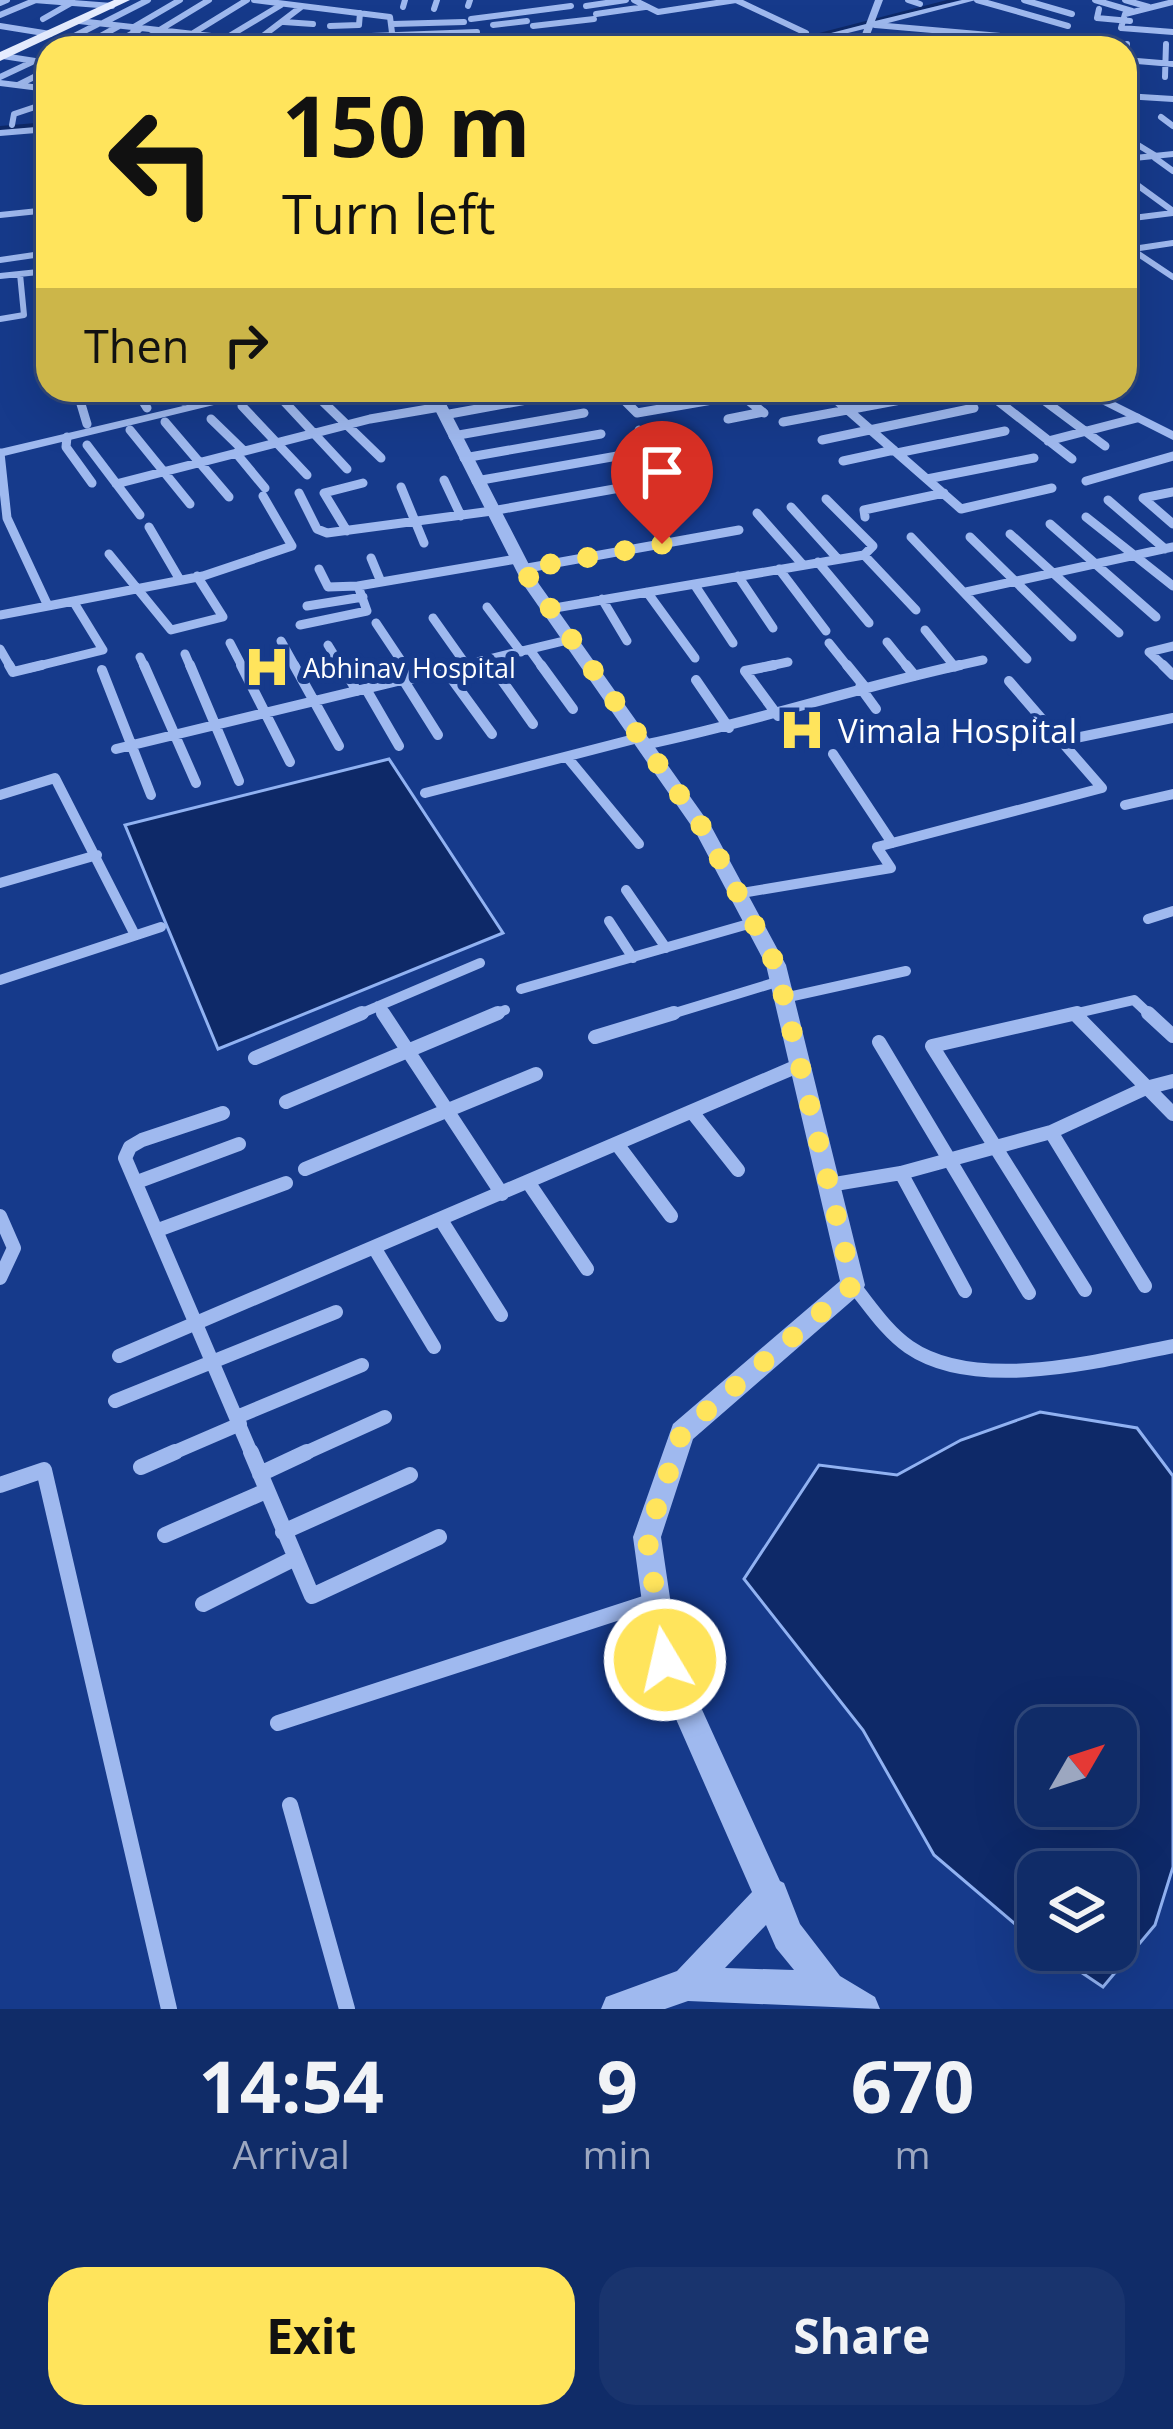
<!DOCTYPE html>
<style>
body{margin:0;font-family:"Open Sans",sans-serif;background:#19346e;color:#f1f3f6;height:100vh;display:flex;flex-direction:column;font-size:45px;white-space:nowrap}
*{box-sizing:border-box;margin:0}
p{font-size:39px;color:#9ca7c0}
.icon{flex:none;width:66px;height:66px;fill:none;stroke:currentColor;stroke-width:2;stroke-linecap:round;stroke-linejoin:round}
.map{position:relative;height:2009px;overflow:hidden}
.panel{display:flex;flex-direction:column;background:#102c68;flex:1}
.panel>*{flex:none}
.banner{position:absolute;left:36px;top:36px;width:1101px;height:366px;border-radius:36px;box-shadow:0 12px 48px #0002,0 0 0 3px #30487c;background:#ffe45c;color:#111;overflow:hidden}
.needle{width:78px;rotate:51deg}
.fabs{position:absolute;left:1017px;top:1707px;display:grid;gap:24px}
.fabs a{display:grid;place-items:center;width:120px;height:120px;border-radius:24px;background:#102c68;box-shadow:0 12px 48px #0002,0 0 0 3px #30487c;font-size:60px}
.pin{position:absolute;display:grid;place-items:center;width:102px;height:102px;color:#fff;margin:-123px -51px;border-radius:50% 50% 50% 0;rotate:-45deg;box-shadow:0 0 12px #0007}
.pin .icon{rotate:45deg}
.me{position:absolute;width:132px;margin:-66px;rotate:351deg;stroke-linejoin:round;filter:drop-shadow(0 0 9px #0008)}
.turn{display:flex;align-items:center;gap:42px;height:252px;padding:0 48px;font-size:54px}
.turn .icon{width:156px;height:156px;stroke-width:2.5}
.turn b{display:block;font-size:84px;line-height:102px}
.then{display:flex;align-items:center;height:114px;padding:0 48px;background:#0003;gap:24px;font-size:45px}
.eta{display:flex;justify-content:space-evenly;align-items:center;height:204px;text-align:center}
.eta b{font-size:72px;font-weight:700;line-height:84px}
.cta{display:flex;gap:24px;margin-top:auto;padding:24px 48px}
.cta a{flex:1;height:138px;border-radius:36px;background:#ffe45c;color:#111;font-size:48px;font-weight:700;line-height:138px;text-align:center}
.cta a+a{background:#19346e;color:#f1f3f6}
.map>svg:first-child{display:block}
.water{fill:#0e2968;stroke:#91b2f2;stroke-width:3;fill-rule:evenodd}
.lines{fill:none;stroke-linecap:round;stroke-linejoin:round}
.canal{fill:#0e2968;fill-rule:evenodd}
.minor-far4{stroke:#9fb9ef;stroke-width:6}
.minor-far3{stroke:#9fb9ef;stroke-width:9}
.minor-far2{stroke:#9fb9ef;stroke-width:10}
.minor-far1{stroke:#9fb9ef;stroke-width:14}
.minor{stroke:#9fb9ef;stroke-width:16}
.tertiary{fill:#9fb9ef;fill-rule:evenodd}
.primary{fill:#e6edff;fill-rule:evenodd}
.route{stroke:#ffe45c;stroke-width:21;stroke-dasharray:0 37.8}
.labels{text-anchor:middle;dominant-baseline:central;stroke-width:12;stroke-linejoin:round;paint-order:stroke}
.far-poi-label{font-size:27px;fill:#fff;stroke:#163a8b;text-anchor:start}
.poi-label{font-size:33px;fill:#fff;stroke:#163a8b;text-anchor:start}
</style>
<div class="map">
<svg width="1173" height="2009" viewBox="0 0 1173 2009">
<rect width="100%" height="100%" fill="#163a8b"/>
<!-- water -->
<path class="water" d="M 389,759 L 503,933 L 218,1049 L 125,825 Z
M 1040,1412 L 1137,1428 L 1173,1476 L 1173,1867 L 1155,1925 L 1103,1987 L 1048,1950 L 1116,1950 L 1116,1872 L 1038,1872 L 1038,1943 L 1035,1941 L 934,1855 L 863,1730 L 744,1579 L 819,1465 L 897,1475 L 961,1440 ZM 1038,1728 L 1116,1728 L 1116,1806 L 1038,1806 Z"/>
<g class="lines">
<!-- canal -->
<path class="canal" d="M 947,0 L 960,0 L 774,48 L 761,48 Z
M 48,122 L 48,128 L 0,132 L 0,126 Z"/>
<!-- minor-far4 -->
<path class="minor-far4" d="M 34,0 L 112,6
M 254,0 L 390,17 L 394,48
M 634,0 L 658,12 L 736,0
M 736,0 L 806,33
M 908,0 L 920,4
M 977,0 L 1068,26
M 1024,0 L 1072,14
M 1095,0 L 1132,11
M 1125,0 L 1149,7
M 1173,2 L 1125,14 L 1121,28 L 1173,32
M 0,3 L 7,0
M 468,6 L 470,0
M 586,6 L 626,0
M 403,7 L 405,0
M 434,9 L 437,0
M 1099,9 L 1097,18 L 1130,21
M 596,14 L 645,7
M 0,15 L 36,0
M 43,19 L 73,2
M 471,19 L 571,6
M 79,21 L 256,41
M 284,22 L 313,24
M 103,23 L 148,0
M 393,24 L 464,22
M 493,25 L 527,21
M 875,25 L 1071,42 L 1085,48
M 0,26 L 50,34
M 330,26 L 359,25 L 360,13
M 533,26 L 594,19
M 132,28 L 180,0
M 226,38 L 281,5
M 262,38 L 297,41
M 318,38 L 477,32
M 456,41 L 490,39
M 495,41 L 532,37
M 872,42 L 956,48
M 251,45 L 301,7
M 51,48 L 98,24
M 79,48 L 119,26
M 105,48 L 139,30
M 130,48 L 209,0
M 169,48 L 247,0
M 508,48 L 610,36
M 610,48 L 628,46
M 3,56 L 48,63
M 1125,60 L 1173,64
M 1125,74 L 1127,44
M 0,77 L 32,62
M 1165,77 L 1166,44
M 0,83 L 48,89
M 18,85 L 48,70
M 1125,96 L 1173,99
M 1161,117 L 1173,126
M 41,123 L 41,105 L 48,100
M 12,125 L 14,114 L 41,105
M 1125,137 L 1156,156
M 1155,158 L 1173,171
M 1125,176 L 1173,211
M 0,215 L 48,210
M 1125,219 L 1173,213
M 1125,245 L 1173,277
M 1133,249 L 1173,243
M 0,260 L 48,253
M 0,276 L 48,271
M 0,319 L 24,315 L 20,274
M 1125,324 L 1134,320
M 792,392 L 806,390
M 941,392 L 954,390"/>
<!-- minor-far3 -->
<path class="minor-far3" d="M 82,390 L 78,394 L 87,424
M 136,390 L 147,408
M 177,390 L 183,401
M 215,390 L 218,394
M 321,390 L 316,395 L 381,458
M 614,390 L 637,413 L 741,395
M 645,390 L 653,397
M 825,390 L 961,509 L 1052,488
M 984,390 L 1072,459
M 1030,390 L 1105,446
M 280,397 L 347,469
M 745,398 L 764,413
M 747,400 L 806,390
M 242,406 L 307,475
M 444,415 L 571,392
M 211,419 L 244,451
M 728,419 L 763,412
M 165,422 L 229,497
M 783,422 L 954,390
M 130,430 L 190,504
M 453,436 L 584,413
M 67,437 L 66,447 L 92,483
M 822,440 L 974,408
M 1048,441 L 1137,418
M 87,445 L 140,515
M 0,453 L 7,518 L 48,606 L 203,576 L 292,546 L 263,496
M 236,453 L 265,488
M 897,453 L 1005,431
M 464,458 L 601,434
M 843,461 L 894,450
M 927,479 L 1034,458
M 444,480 L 461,516
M 476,481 L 651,450 L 639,430
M 1086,481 L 1173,456
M 116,484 L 370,419 L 440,407
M 401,487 L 424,543
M 1173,492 L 1143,498 L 1173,524
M 299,493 L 317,529 L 327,533 L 492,511 L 692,475
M 826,499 L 873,546 L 864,555
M 1108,500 L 1165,549
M 791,507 L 837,558
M 757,513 L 803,565
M 865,517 L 864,510 L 944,493
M 1086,517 L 1173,586
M 1050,524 L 1156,617
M 149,527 L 180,580
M 347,531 L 324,493 L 363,483
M 1010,534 L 1119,633
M 911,537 L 1027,659
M 970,537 L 1072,637
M 109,554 L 171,630 L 223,617 L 197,576
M 371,558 L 381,582
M 818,562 L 869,623
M 319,569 L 328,587 L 358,586
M 522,569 L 739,530
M 779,569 L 826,631
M 738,576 L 773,628
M 694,584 L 733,643
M 647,592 L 695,658
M 966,592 L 1173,547
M 602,599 L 627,641
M 307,606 L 363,597
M 487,607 L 521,652
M 549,609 L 864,555 L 916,610
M 0,615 L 48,606
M 433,618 L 467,666
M 376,623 L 406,668
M 300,625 L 367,611 L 358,586 L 517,559
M 925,630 L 955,667
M 281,641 L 296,668
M 887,642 L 908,668
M 230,643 L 243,668
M 829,643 L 849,668
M 328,645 L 342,668
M 0,649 L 11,668
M 530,650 L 543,668
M 185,654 L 191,668
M 140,657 L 145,668
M 488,660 L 494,668
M 30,668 L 103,650 L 73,601
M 452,668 L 572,639
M 760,668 L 788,662
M 947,668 L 983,660
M 1166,668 L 1149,652 L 1173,646"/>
<!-- minor-far2 -->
<path class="minor-far2" d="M 9,665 L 13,672 L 42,665
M 144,665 L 196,783
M 190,665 L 239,781
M 241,665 L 290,762
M 294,665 L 339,746
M 341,665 L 357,691
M 404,665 L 413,679
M 491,665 L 533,724
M 541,665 L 573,709
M 774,665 L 745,671 L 778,716
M 847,665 L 864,686
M 906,665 L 915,676
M 1163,665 L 1173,675
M 102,670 L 151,795
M 446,671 L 492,734
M 696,680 L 729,728
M 404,681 L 438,735
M 1009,681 L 1061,741 L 1173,718
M 860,687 L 876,709
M 366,689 L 399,746
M 648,744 C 754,722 855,688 960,665
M 116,749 L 464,665
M 833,754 L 892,843
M 567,757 L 639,844
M 425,793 L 642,737
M 0,795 L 55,778 L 135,935
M 1125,805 L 1173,794
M 0,883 L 97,855
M 626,890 L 666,948
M 736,894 L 891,868 L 877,847 L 1102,788 L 1061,741
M 1148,919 L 1173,911
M 609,921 L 633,958
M 0,980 L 161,927
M 521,989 L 752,923
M 784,998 L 906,971
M 378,1006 L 385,1016
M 355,1016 L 480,963
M 491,1016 L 505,1010
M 665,1016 L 780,981
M 1064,1016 L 1134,1000 L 1151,1016"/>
<!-- minor-far1 -->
<path class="minor-far1" d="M 383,1013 L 502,1194
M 1077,1013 L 932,1046 L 1085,1290
M 1148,1013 L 1173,1036
M 1076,1015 L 1173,1114
M 595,1037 L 674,1013
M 879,1042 L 1029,1293
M 255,1058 L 362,1013
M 286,1102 L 498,1013
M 692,1112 L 738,1170
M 223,1113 L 142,1140 L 130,1147 L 125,1158 L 252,1455
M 1051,1132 L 1146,1088 L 1173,1081
M 617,1144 L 671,1216
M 305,1169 L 536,1074
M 901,1173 L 965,1291
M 137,1182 L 239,1144
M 528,1182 L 587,1269
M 829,1185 L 901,1173 L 1051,1132 L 1145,1286
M 0,1216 L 14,1248 L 0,1278
M 441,1220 L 501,1315
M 158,1230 L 286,1183
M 375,1249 L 434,1347
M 853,1285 C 870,1306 886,1331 909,1347 C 976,1393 1099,1361 1173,1346
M 119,1356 L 800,1065
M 115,1401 L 336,1312
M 237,1417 L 362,1365
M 168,1455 L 240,1424
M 301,1455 L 385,1417"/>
<!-- minor -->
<path class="minor" d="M 251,1452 L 312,1596 L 439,1537
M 141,1467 L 175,1452
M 260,1474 L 307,1452
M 0,1485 L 44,1470 L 169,2009
M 283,1532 L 410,1475
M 165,1535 L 266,1491
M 203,1604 L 295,1558
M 278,1723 L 653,1601
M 290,1805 L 347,2009"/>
<!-- tertiary -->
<path class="tertiary" d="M 875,0 L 883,0 L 875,21 L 962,0 L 976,0 L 873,27 L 865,48 L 857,48 L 864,29 L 788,48 L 773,48 L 866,24 Z
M 787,35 L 790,40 L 742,48 L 743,46 Z
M 48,126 L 48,132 L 0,136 L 0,130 Z
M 1173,151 L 1173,157 L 1125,162 L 1125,156 Z
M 251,390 L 275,390 L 0,457 L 0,449 Z
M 425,390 L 439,390 L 539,584 L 711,826 L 786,965 L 865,1285 L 862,1292 L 693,1439 L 661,1537 L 679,1659 L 780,1881 L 784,1883 L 800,1924 L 840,1976 L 875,1997 L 880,2009 L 688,2001 L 665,2009 L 601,2009 L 606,1997 L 677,1971 L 752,1892 L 650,1660 L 633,1537 L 673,1424 L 840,1281 L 766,965 L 695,831 L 523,584 ZM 766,1925 L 776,1948 L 794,1970 L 725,1968 Z
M 1074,390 L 1091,390 L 1173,431 L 1173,440 Z"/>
<!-- primary -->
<path class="primary" d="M 114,0 L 130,0 L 0,61 L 0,52 Z"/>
</g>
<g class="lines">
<!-- route -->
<path class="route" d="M 662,544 L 523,569 L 704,830 L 776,965 L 853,1285 L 682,1432 L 647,1537 L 665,1660"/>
</g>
<!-- icons -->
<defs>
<g id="hospital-bare" transform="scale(3.6)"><path d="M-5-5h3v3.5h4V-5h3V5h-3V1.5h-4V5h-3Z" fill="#ffe45c" stroke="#163a8b" stroke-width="2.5" paint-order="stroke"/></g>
</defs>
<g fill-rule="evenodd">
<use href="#hospital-bare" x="267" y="667"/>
<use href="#hospital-bare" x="802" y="730"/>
</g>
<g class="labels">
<!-- far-poi labels -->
<g class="far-poi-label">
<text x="303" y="667">Abhinav Hospital</text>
</g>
<!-- poi labels -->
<g class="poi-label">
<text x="838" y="730">Vimala Hospital</text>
</g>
</g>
</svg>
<div class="fabs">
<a><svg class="needle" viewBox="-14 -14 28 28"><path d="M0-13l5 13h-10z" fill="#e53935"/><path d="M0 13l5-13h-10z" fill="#9ca7c0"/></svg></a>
<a><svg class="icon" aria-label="layers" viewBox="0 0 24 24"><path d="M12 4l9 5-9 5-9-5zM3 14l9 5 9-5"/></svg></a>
</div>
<div class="pin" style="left:662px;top:544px;background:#d93025"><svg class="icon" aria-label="arrive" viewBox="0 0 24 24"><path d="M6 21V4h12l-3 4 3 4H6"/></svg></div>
<svg class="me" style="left:665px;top:1660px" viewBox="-20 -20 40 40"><circle r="17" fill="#ffe45c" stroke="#fff" stroke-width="3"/><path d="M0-11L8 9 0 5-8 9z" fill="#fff"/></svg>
<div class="banner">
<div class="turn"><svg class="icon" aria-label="left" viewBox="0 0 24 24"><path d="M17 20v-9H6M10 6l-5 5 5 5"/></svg><div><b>150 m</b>Turn left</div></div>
<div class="then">Then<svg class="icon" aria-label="right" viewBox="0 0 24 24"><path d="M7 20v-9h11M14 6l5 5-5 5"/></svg></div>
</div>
</div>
<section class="panel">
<div class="eta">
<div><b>14:54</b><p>Arrival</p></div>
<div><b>9</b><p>min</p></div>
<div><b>670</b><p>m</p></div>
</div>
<div class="cta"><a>Exit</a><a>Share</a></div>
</section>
